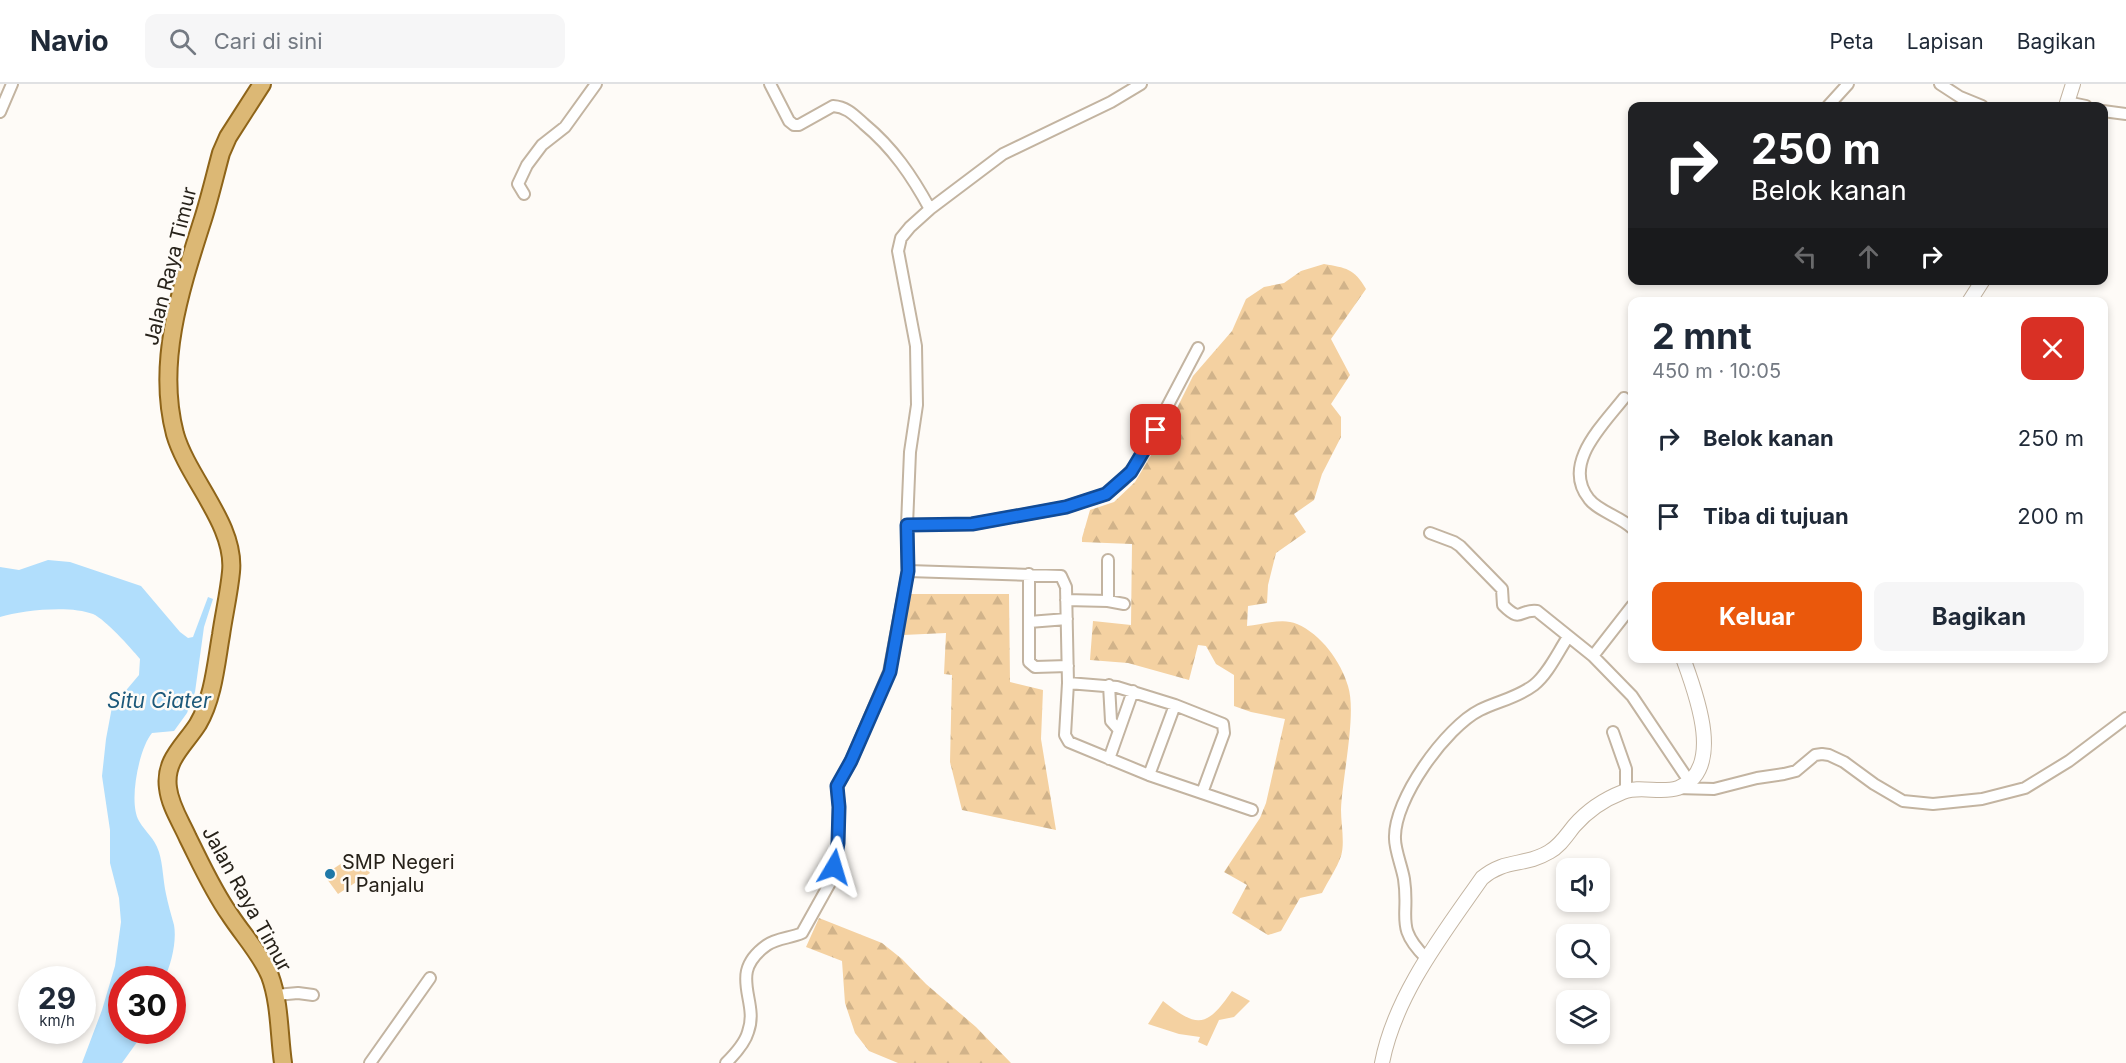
<!DOCTYPE html>
<html lang="id">
<meta charset="utf-8">
<style>
body{margin:0;font-family:Inter,sans-serif;background:#f6f6f7;color:#1f2937;height:100vh;display:flex;flex-direction:column;font-size:22px;white-space:nowrap}
*{box-sizing:border-box;margin:0}
p{font-size:20px;color:#747a83}
.icon{flex:none;width:33px;height:33px;fill:none;stroke:currentColor;stroke-width:2;stroke-linecap:round;stroke-linejoin:round}
.map{position:relative;flex:1;overflow:hidden}
.panel{position:absolute;left:1628px;top:213px;width:480px;height:366px;display:flex;flex-direction:column;background:#fff;border-radius:12px;box-shadow:0 3px 9px #0003}
.panel>*{flex:none}
.top-card{position:absolute;left:1628px;top:18px;width:480px;height:183px;border-radius:12px;box-shadow:0 3px 9px #0003;background:#202124;color:#fff;overflow:hidden}
.controls{position:absolute;left:1556px;top:774px;display:grid;gap:12px}
.controls a{display:grid;place-items:center;width:54px;height:54px;border-radius:12px;background:#fff;box-shadow:0 3px 9px #0003;font-size:30px}
.speed{position:absolute;left:18px;top:882px;display:flex;gap:12px;font-size:30px;font-weight:700;text-align:center}
.speed>*{display:grid;place-content:center;width:78px;height:78px;border-radius:50%;background:#fff;box-shadow:0 3px 9px #0003;line-height:1}
.speed small{font-size:15px;font-weight:400}
.speed .limit{border:9px solid #d22;background:#fff;color:#111}
.pin{position:absolute;display:grid;place-items:center;width:51px;height:51px;color:#fff;margin:-26px;border-radius:12px;box-shadow:0 3px 9px #0006}
.me{position:absolute;width:66px;margin:-33px;rotate:7deg;stroke-linejoin:round;filter:drop-shadow(0 0 4px #0008)}
.turn{display:flex;align-items:center;gap:21px;height:126px;padding:0 24px;font-size:27px}
.turn .icon{width:78px;height:78px;stroke-width:2.5}
.turn b{display:block;font-size:42px;line-height:51px}
.lanes{display:flex;align-items:center;height:57px;padding:0 24px;background:#0003;justify-content:center;gap:30px;direction:ltr}
.lanes .off{opacity:.35}
.round{display:grid;place-items:center;flex:none;width:63px;height:63px;border-radius:12px;background:#f6f6f7}
.overview{display:flex;align-items:center;justify-content:space-between;height:102px;padding:0 24px}
h1{font-size:36px;font-weight:700;line-height:45px}
.action{display:flex;gap:12px;margin-top:auto;padding:12px 24px}
.action a{flex:1;height:69px;border-radius:12px;background:#ea580c;color:#fff;font-size:24px;font-weight:700;line-height:69px;text-align:center}
.action a+a{background:#f6f6f7;color:#1f2937}
ul{padding:0;list-style:none}
li{display:flex;align-items:center;gap:18px;height:78px;padding:0 24px}
li div{flex:1}
li b{display:block;font-size:22px}
li em{font-style:normal}
header{display:flex;align-items:center;gap:36px;box-sizing:border-box;height:84px;padding:0 30px;background:#fff;border-bottom:2px solid #e0e1e3}
header strong{font-size:28px}
nav{display:flex;gap:33px;margin-inline-start:auto;font-size:21px}
.search{width:420px;height:54px;background:#f6f6f7;display:flex;align-items:center;gap:15px;box-sizing:border-box;padding:0 21px;border-radius:12px;color:#747a83;font-size:22px}
.map>svg:first-child{display:block}
.green{fill:#f4d1a1}
.forest{fill:url(#forest-firs)}
.water{fill:#b1defc}
.lines{fill:none;stroke-linecap:round;stroke-linejoin:round}
.minor-casing{stroke:#c3b4a1;stroke-width:14}
.tertiary-casing{stroke:#c3b4a1;stroke-width:16}
.primary-casing{stroke:#8e6419;stroke-width:20}
.minor{stroke:#fff;stroke-width:10}
.tertiary{stroke:#fff;stroke-width:14}
.primary{stroke:#dcb875;stroke-width:16}
.route-casing{stroke:#114b97;stroke-width:15}
.route{stroke:#1a73e8;stroke-width:10}
.poi-dot{fill:#1f78a7;stroke:#fefbf7;stroke-width:2}
.labels{text-anchor:middle;dominant-baseline:central;stroke-width:5;stroke-linejoin:round;paint-order:stroke}
.street-label{font-size:20px;fill:#27221a;stroke:#fefbf7}
.poi-label{font-size:20px;fill:#27221a;stroke:#fefbf7;text-anchor:start}
.water-label{font-size:21px;font-style:italic;fill:#1d597a;stroke:#fefbf7}
</style>
<header>
<strong>Navio</strong>
<div class="search"><svg class="icon" aria-label="search" viewBox="0 0 24 24"><circle cx="10" cy="10" r="6"/><path d="M15 15l6 6"/></svg>Cari di sini</div>
<nav><a>Peta</a><a>Lapisan</a><a>Bagikan</a></nav>
</header>
<div class="map">
<svg width="2126" height="979" viewBox="0 0 2126 979">
<defs>
<pattern id="forest-firs" width="22" height="20" patternUnits="userSpaceOnUse" patternTransform="scale(1.5)"><rect width="22" height="20" fill="#f4d1a1"/><path d="M5 1l3.5 6h-7zM16 11l3.5 6h-7z" fill="#d1b38a"/></pattern>
</defs>
<rect width="100%" height="100%" fill="#fefbf7"/>
<!-- green -->
<path class="green" d="M 357,769 L 370,789 L 338,810 L 324,791 Z
M 1232,907 L 1250,917 L 1234,933 L 1219,936 L 1207,962 L 1198,958 L 1200,953 L 1179,950 L 1148,940 L 1163,917 C 1198,945 1207,943 1232,907 Z"/>
<!-- forest -->
<path class="forest" d="M 1324,180 C 1346,184 1354,184 1366,205 L 1331,255 L 1350,291 L 1331,320 L 1341,333 L 1341,353 L 1322,390 L 1314,416 L 1294,430 L 1306,448 L 1276,469 L 1268,501 L 1267,519 L 1248,522 L 1247,542 C 1263,541 1282,533 1297,540 C 1321,550 1341,578 1348,602 C 1357,630 1342,694 1341,726 C 1341,740 1345,759 1341,772 C 1337,784 1328,797 1322,809 L 1300,814 L 1281,847 L 1268,851 L 1232,829 L 1247,801 L 1224,788 L 1260,734 L 1266,719 L 1285,635 L 1251,628 L 1234,622 L 1234,591 L 1216,580 L 1206,562 L 1198,561 L 1189,596 L 1128,579 L 1090,576 L 1093,537 L 1131,541 L 1132,460 L 1082,458 L 1082,454 L 1090,426 L 1114,418 L 1135,398 L 1165,348 L 1193,292 L 1232,247 L 1246,215 L 1264,203 L 1284,199 L 1301,187 Z
M 910,510 L 1009,510 L 1010,598 L 1043,606 L 1041,655 L 1056,746 L 962,726 L 950,678 L 952,591 L 944,590 L 946,549 L 903,551 Z
M 819,834 L 882,859 L 902,875 L 926,900 L 976,943 L 1011,979 L 898,979 L 869,967 L 855,949 L 845,919 L 842,877 L 806,863 Z"/>
<!-- water -->
<path class="water" d="M 48,476 L 70,478 L 141,502 L 180,548 L 188,554 L 193,553 L 208,513 L 213,515 L 204,543 L 195,608 L 187,629 L 174,647 L 152,649 C 139,664 128,719 139,737 C 146,749 154,753 159,768 C 163,781 163,796 166,810 C 168,820 171,830 174,841 C 177,857 171,881 164,895 L 122,896 L 122,946 L 145,947 L 122,979 L 82,979 L 102,926 L 115,882 L 121,838 L 119,814 L 110,779 L 110,746 L 102,692 L 106,655 L 112,623 L 139,591 L 140,575 C 130,563 106,536 93,530 C 71,521 22,526 0,533 L 0,483 L 19,486 Z"/>
<g class="lines">
<!-- minor casing -->
<g class="minor-casing">
<path id="minor" d="M 770,0 L 789,37 L 794,41 L 799,41 L 833,22 C 847,23 854,31 864,40 C 893,64 912,92 930,125
M 1940,0 L 1960,13 L 1982,22
M 2067,18 L 2086,22
M 1828,22 L 1848,0
M 2103,27 L 2126,30
M 0,28 L 12,0
M 524,110 L 518,100 L 527,81 L 542,61 L 565,43 L 596,0
M 1624,314 C 1603,341 1561,380 1589,415 C 1598,427 1621,433 1632,444
M 907,441 L 972,440 L 1066,423 L 1106,410 L 1123,396 L 1138,378 L 1198,264
M 1430,449 L 1454,458 L 1460,462 L 1502,505 L 1503,521 C 1522,540 1518,525 1537,527 L 1593,572 L 1632,612 L 1689,697
M 908,487 L 1061,492 L 1066,503 L 1068,599 L 1065,651 L 1069,658 L 1149,691 L 1252,726
M 1029,490 L 1029,578 L 1035,583 L 1068,582
M 1066,516 L 1108,517 L 1124,520
M 1108,517 L 1108,476
M 1029,538 L 1067,535
M 1593,572 L 1632,522
M 1068,599 L 1117,603 L 1175,621 L 1223,640 L 1224,649 L 1202,709
M 1109,601 L 1111,637 L 1119,646
M 1613,648 L 1626,685 L 1626,706
M 1109,675 L 1133,607
M 1149,691 L 1175,621
M 1676,704 L 1714,705 L 1757,694 L 1784,690 L 1796,687 L 1815,671 L 1822,670 L 1829,671 L 1844,678 L 1874,700 L 1903,717 L 1933,720 L 1982,715 L 2025,704 L 2069,677 L 2126,634
M 1426,874 C 1394,842 1410,834 1404,795 C 1402,783 1395,766 1395,755 C 1393,716 1446,643 1480,626 C 1498,617 1517,614 1534,601 C 1548,590 1558,568 1568,553
M 276,911 L 298,909 L 313,911
M 370,979 L 430,894
M 726,979 C 734,971 745,959 748,948 C 760,916 726,890 767,861 C 777,854 791,854 802,849 L 831,797 L 838,759 L 839,723 L 837,702 L 851,677 L 889,588 L 908,487 L 907,441 L 910,368 L 917,321 L 916,262 L 898,167 L 901,154 L 910,143 L 930,125 L 1003,70 L 1111,18 L 1141,0"/>
</g>
<!-- tertiary casing -->
<g class="tertiary-casing">
<path id="tertiary" d="M 2066,22 L 2073,0
M 1969,218 L 1983,196
M 1382,979 C 1395,911 1443,850 1482,794 C 1506,774 1524,783 1549,768 C 1560,762 1566,752 1574,742 C 1587,727 1605,715 1623,708 C 1640,701 1661,710 1678,704 C 1726,686 1695,607 1683,574"/>
</g>
<!-- primary casing -->
<g class="primary-casing">
<path id="primary" d="M 262,0 L 228,53 L 221,69 C 215,91 210,113 203,135 C 181,204 156,278 175,350 C 188,395 236,441 231,488 C 229,509 224,530 221,551 C 216,580 213,615 198,640 C 184,662 164,676 168,704 C 170,722 181,738 188,754 C 201,780 213,807 230,831 C 243,851 261,870 270,892 C 280,919 279,951 283,979"/>
</g>
<!-- minor -->
<use href="#minor" class="minor"/>
<!-- tertiary -->
<use href="#tertiary" class="tertiary"/>
<!-- primary -->
<use href="#primary" class="primary"/>
</g>
<g class="lines">
<!-- route casing -->
<g class="route-casing">
<path id="route" d="M 834,783 L 838,759 L 839,723 L 837,702 L 851,677 L 890,588 L 908,487 L 907,441 L 972,440 L 1066,423 L 1106,410 L 1131,388 L 1156,346"/>
</g>
<!-- route -->
<use href="#route" class="route"/>
</g>
<!-- markers -->
<circle class="poi-dot" cx="330" cy="790" r="6"/>
<g class="labels">
<!-- street labels -->
<g class="street-label">
<text transform="translate(170 182) rotate(-76)">Jalan Raya Timur</text>
<text transform="translate(247 815) rotate(61)">Jalan Raya Timur</text>
</g>
<!-- poi labels -->
<g class="poi-label">
<text x="342" y="778">SMP Negeri<tspan x="342" dy="23">1 Panjalu</tspan></text>
</g>
<!-- water labels -->
<g class="water-label">
<text x="159" y="616">Situ Ciater</text>
</g>
</g>
</svg>
<div class="controls">
<a><svg class="icon" aria-label="sound" viewBox="0 0 24 24"><path d="M4 9h4l5-4v14l-5-4H4zM17 9q2 3 0 6"/></svg></a>
<a><svg class="icon" aria-label="search" viewBox="0 0 24 24"><circle cx="10" cy="10" r="6"/><path d="M15 15l6 6"/></svg></a>
<a><svg class="icon" aria-label="layers" viewBox="0 0 24 24"><path d="M12 4l9 5-9 5-9-5zM3 14l9 5 9-5"/></svg></a>
</div>
<div class="speed"><div>29<small>km/h</small></div><div class="limit">30</div></div>
<div class="pin" style="left:1156px;top:346px;background:#d93025"><svg class="icon" aria-label="arrive" viewBox="0 0 24 24"><path d="M6 21V4h12l-3 4 3 4H6"/></svg></div>
<svg class="me" style="left:834px;top:783px" viewBox="-20 -20 40 40"><path d="M0-17L14 15 0 8-14 15z" fill="#1a73e8" stroke="#fff" stroke-width="4"/></svg>
<div class="top-card">
<div class="turn"><svg class="icon" aria-label="right" viewBox="0 0 24 24"><path d="M7 20v-9h11M14 6l5 5-5 5"/></svg><div><b>250 m</b>Belok kanan</div></div>
<div class="lanes"><svg class="icon off" aria-label="left" viewBox="0 0 24 24"><path d="M17 20v-9H6M10 6l-5 5 5 5"/></svg><svg class="icon off" aria-label="ahead" viewBox="0 0 24 24"><path d="M12 20V5M6 11l6-6 6 6"/></svg><svg class="icon" aria-label="right" viewBox="0 0 24 24"><path d="M7 20v-9h11M14 6l5 5-5 5"/></svg></div>
</div>
<section class="panel">
<div class="overview"><div><h1>2 mnt</h1><p>450 m · 10:05</p></div><a class="round" style="background:#d93025;color:#fff"><svg class="icon" aria-label="close" viewBox="0 0 24 24"><path d="M6 6l12 12M18 6L6 18"/></svg></a></div>
<ul>
<li><svg class="icon" aria-label="right" viewBox="0 0 24 24"><path d="M7 20v-9h11M14 6l5 5-5 5"/></svg><div><b>Belok kanan</b></div><em>250 m</em></li>
<li><svg class="icon" aria-label="arrive" viewBox="0 0 24 24"><path d="M6 21V4h12l-3 4 3 4H6"/></svg><div><b>Tiba di tujuan</b></div><em>200 m</em></li>
</ul>
<div class="action"><a>Keluar</a><a>Bagikan</a></div>
</section>
</div>
